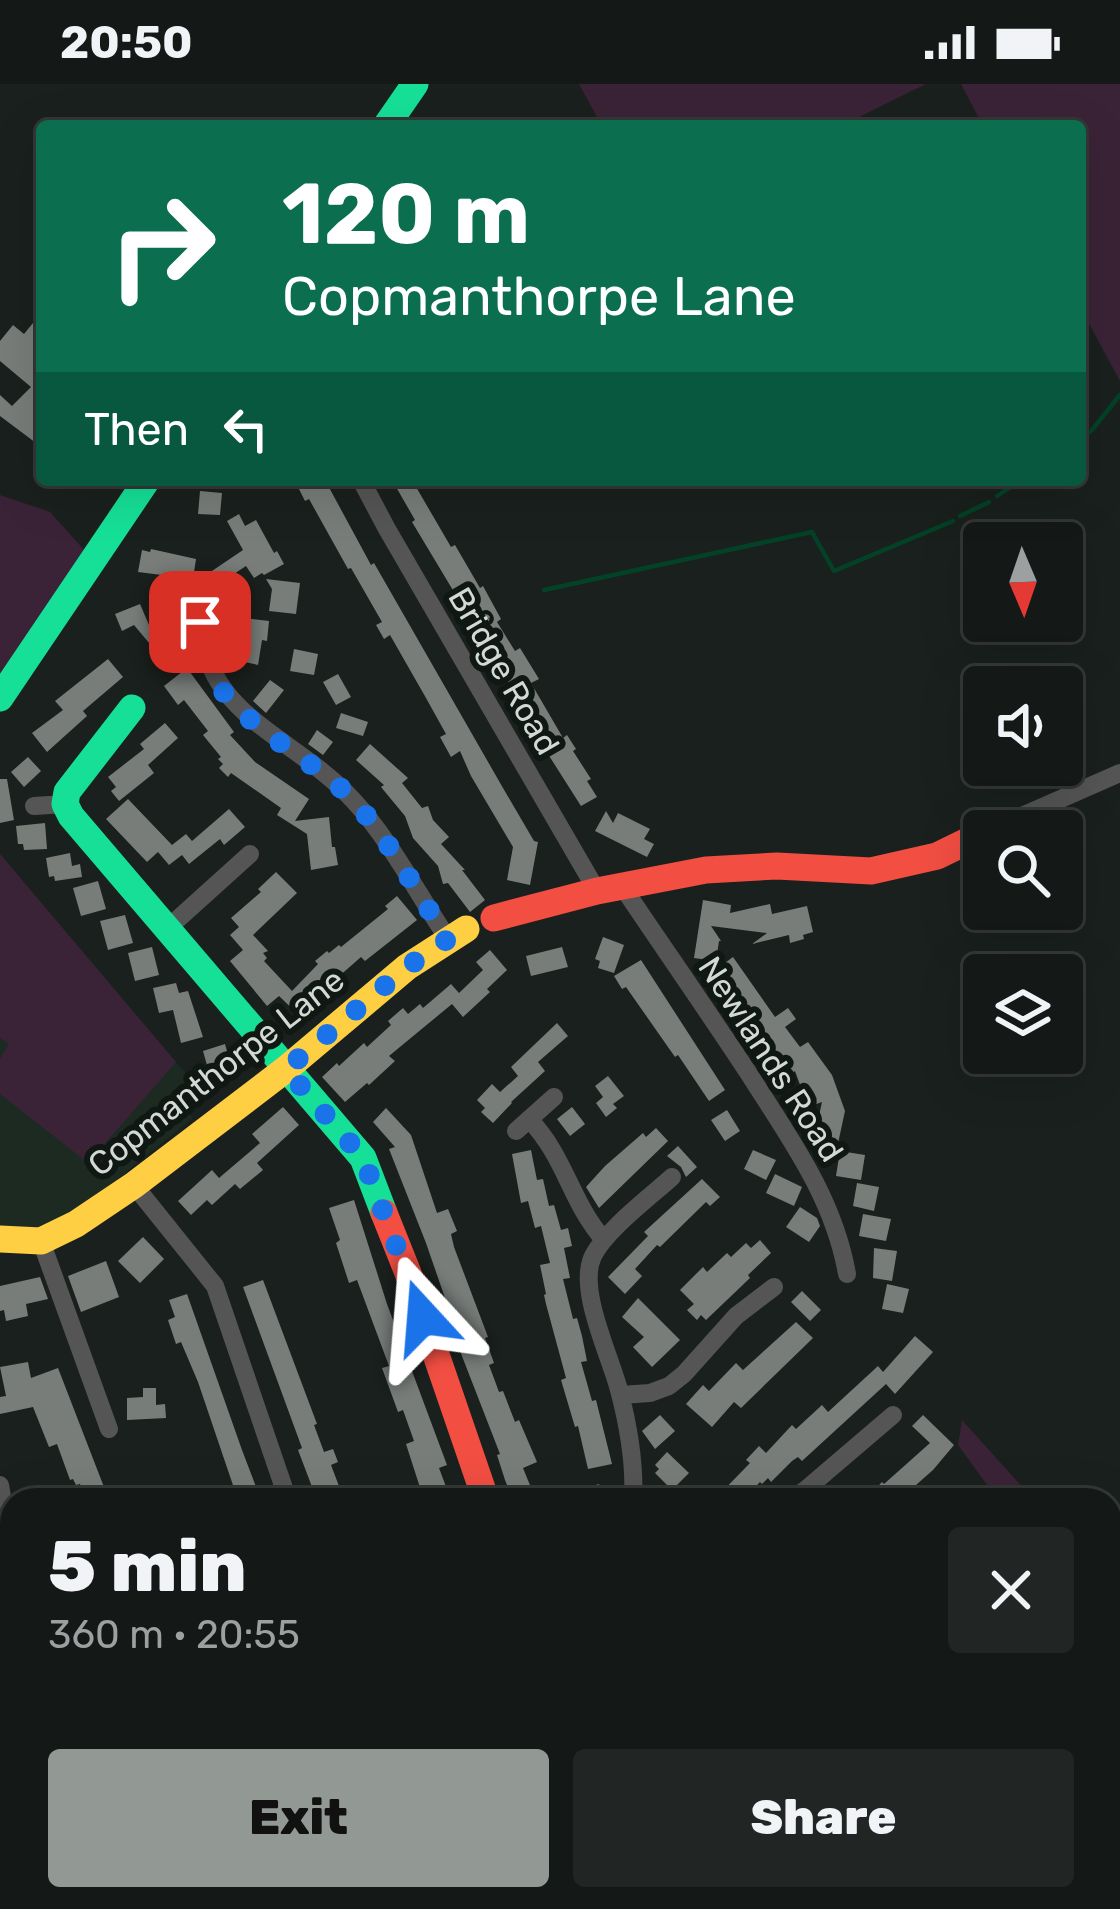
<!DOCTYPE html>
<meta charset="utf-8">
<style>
body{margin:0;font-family:Rubik,sans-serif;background:#212523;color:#f1f3f6;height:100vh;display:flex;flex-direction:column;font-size:45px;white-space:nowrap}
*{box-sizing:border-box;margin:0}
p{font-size:39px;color:#9da0a1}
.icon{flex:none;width:66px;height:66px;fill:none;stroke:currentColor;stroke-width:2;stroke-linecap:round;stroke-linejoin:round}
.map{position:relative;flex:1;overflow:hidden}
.sheet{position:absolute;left:0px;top:1404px;width:1122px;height:423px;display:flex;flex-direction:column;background:#141816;border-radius:36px 36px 0 0;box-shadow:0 12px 48px #0002,0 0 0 3px #333735}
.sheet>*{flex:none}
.banner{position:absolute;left:36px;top:36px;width:1050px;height:366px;border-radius:12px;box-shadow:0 12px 48px #0002,0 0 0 3px #333735;background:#0b6e4f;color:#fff;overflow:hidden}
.needle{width:78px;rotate:178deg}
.buttons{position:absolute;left:963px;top:438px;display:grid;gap:24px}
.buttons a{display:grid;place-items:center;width:120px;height:120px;border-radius:12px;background:#141816;box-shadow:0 12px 48px #0002,0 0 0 3px #333735;font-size:60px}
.pin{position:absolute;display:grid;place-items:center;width:102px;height:102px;color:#fff;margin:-51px;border-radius:24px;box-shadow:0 6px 18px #0006}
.me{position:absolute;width:132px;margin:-66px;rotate:341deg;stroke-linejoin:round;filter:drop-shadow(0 0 9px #0008)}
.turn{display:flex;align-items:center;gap:42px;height:252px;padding:0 48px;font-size:54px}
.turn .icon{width:156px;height:156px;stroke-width:2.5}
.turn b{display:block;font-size:84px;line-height:102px}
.then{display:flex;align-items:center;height:114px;padding:0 48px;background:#0003;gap:24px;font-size:45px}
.round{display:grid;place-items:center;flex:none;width:126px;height:126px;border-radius:12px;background:#212523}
.summary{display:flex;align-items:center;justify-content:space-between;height:204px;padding:0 48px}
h1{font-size:72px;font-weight:800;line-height:90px}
.cta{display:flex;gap:24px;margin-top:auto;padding:24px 48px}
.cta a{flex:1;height:138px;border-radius:12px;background:#929995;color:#111;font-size:48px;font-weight:800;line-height:138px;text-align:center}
.cta a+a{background:#212523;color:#f1f3f6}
.status{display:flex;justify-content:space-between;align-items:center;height:84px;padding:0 60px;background:#141816;direction:ltr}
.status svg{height:33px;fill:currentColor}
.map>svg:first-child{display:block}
.built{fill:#1c2a21}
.green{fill:#3a2336}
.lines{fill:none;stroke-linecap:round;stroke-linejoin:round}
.stream{stroke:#034227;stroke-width:4.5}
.building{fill:#787d7a}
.street{stroke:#565555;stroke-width:18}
.fast{stroke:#16e098;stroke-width:27}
.slow{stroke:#ffcf43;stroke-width:27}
.jam{stroke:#f24e42;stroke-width:27}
.route{stroke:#1a73e8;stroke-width:21;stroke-dasharray:0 37.8}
.labels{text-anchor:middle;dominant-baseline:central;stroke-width:12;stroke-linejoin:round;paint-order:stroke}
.street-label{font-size:33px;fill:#d3dad6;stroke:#0f1813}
</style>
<div class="status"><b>20:50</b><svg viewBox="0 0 49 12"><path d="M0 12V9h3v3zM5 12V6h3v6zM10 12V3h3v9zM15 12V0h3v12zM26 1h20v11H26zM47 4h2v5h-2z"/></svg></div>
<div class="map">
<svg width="1120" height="1825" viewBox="0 0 1120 1825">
<rect width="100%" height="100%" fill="#1a201d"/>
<!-- built -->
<path class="built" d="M 0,770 L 196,1002 L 179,1016 L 193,1034 L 83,1123 L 37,1143 L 0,1143 Z"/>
<!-- green -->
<path class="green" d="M 579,0 L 926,0 L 841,42 L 602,42 Z
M 961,0 L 1120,0 L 1120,297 L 1080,223 L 1080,42 L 983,42 Z
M 0,411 L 50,428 L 86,468 L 0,598 Z
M 0,770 L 176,978 L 88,1079 L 0,1010 L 0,975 L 9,960 L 0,954 Z
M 962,1336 L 1034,1416 L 998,1416 L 958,1361 Z
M 1110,1508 L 1120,1518 L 1120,1587 L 1110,1581 Z"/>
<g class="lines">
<!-- stream -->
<path class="stream" d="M 1080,355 L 1092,346 L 1120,311
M 997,412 L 1021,396
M 960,432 L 989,418
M 544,506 L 812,448 L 834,487 L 953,437"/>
</g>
<!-- building -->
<path class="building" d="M 42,228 L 42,352 L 36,359 L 0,332 L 0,311 L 12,322 L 31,303 L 0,277 L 0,257 L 13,241 L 24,250 Z
M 316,396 L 325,396 L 371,481 L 374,479 L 503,704 L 534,757 L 538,758 L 530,801 L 507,796 L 513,763 L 471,692 L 460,667 L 451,673 L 440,653 L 446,650 L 426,614 L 390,551 L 384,555 L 376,541 L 382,538 L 351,484 L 348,485 L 309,415 L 305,417 L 299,405 Z
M 392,396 L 412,396 L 451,463 L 455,461 L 480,504 L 483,502 L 501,535 L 497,538 L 515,567 L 520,564 L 539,595 L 531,599 L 563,654 L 567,651 L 576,665 L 573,667 L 591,695 L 587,697 L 597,713 L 581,722 L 532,645 L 535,643 L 412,438 L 415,436 Z
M 200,407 L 222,409 L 220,431 L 198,430 Z
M 239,430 L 245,442 L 256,436 L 274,469 L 277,467 L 284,480 L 264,491 L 262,489 L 254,494 L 246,482 L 214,503 L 206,491 L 243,466 L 227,437 Z
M 151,465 L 196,475 L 193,495 L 138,488 L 142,466 L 150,468 Z
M 266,495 L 300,499 L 296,530 L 269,527 L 272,505 Z
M 140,520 L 152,548 L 164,538 L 175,551 L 168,557 L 172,562 L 160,572 L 134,541 L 122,547 L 115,530 Z
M 244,534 L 269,537 L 267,557 L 262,556 L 258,581 L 232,575 L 235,556 L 242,557 Z
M 294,565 L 318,570 L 314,591 L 290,587 Z
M 108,575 L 123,593 L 83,627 L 87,632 L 47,668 L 32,649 L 63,626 L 55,617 Z
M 187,584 L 234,648 L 230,651 L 255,678 L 309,715 L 295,737 L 329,733 L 332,763 L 335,763 L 338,781 L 311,786 L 307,750 L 277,731 L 281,724 L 231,689 L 228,693 L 219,684 L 223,680 L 218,675 L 221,673 L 203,651 L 208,647 L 184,616 L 178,621 L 164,602 Z
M 338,590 L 351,613 L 336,621 L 323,598 Z
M 270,596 L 284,606 L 266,629 L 253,617 Z
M 341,629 L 368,638 L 363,652 L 336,644 Z
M 165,639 L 178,654 L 148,681 L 154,689 L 119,717 L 111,707 L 116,703 L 108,693 L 144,665 L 140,660 Z
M 317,646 L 333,658 L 323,671 L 308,660 Z
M 370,660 L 408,694 L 402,699 L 422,724 L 428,722 L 433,736 L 449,753 L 441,760 L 465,786 L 462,786 L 485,816 L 470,828 L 448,799 L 443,800 L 438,782 L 413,754 L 405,732 L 381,703 L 384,701 L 356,676 Z
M 28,673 L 41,687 L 24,703 L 11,688 Z
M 0,695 L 7,695 L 14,736 L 0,739 Z
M 128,715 L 172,761 L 186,750 L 192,757 L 229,725 L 245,743 L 224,761 L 220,755 L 189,780 L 182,771 L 169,781 L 158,768 L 147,778 L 106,735 Z
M 606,727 L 613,739 L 618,729 L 650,745 L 644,755 L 654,760 L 647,773 L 595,747 Z
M 45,739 L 47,765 L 24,766 L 23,760 L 18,760 L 16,742 Z
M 70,769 L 72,782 L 80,780 L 82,793 L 55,797 L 54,792 L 49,793 L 46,774 Z
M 276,788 L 297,809 L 253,851 L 268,867 L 263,869 L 267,874 L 264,877 L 292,907 L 318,880 L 315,877 L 327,867 L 329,869 L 339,861 L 341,863 L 388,825 L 385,822 L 397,812 L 417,836 L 365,877 L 361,873 L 321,908 L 326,913 L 312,927 L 301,917 L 312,929 L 305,937 L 279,912 L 267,922 L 230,877 L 243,866 L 230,851 L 239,843 L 231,834 L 261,808 L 258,805 Z
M 98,797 L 106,825 L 81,832 L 73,804 Z
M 703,816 L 731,821 L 730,829 L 770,820 L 772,830 L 807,822 L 813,848 L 803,851 L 804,855 L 790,859 L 789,851 L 752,860 L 767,849 L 711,842 L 721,857 L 719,857 L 716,877 L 694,874 Z
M 125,831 L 133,859 L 108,866 L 100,837 Z
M 603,853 L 624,861 L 614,889 L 598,884 L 600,877 L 595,875 Z
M 152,863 L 159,891 L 135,897 L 128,869 Z
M 562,863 L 568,883 L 531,892 L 526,872 Z
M 490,866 L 507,886 L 487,905 L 490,908 L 463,933 L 452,920 L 389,972 L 395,977 L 369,1001 L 367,999 L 345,1018 L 322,993 L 337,979 L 339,982 L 364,959 L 367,963 L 391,941 L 388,937 L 403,924 L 408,930 L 420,920 L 423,924 L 451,900 L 459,909 L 483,886 L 476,878 Z
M 733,873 L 775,933 L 788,924 L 796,935 L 785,943 L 800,963 L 808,958 L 832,991 L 845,1027 L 837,1064 L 813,1059 L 822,1018 L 808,1023 L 795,987 L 790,991 L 744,928 L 739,931 L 710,890 Z
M 641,876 L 725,1006 L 709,1017 L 678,971 L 675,973 L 626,903 L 622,905 L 614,892 Z
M 176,899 L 179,909 L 188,907 L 203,953 L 181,959 L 173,926 L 159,929 L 153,904 Z
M 557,939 L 568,952 L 538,978 L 545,987 L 511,1018 L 512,1019 L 493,1039 L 481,1028 L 485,1024 L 477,1016 L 492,1000 L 500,1008 L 518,992 L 511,983 Z
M 225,960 L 232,985 L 210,992 L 203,967 Z
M 608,992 L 624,1012 L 613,1020 L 617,1024 L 606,1033 L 596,1019 L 603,1013 L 595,1002 Z
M 283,1023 L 299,1041 L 257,1079 L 263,1086 L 240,1105 L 235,1100 L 212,1121 L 207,1116 L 191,1131 L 178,1117 L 212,1086 L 219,1094 L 260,1059 L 252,1050 Z
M 572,1023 L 585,1040 L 570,1052 L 557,1035 Z
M 386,1024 L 411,1051 L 437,1129 L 448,1125 L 457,1147 L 451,1150 L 454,1163 L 488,1253 L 485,1254 L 494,1279 L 489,1281 L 499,1308 L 503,1307 L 515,1338 L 519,1336 L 537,1378 L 523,1384 L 536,1416 L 513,1416 L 505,1396 L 497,1371 L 500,1370 L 460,1267 L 463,1266 L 426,1159 L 389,1065 L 395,1063 L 373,1038 Z
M 727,1026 L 740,1047 L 725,1057 L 711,1036 Z
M 656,1044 L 668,1057 L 599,1124 L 586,1103 L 605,1082 L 643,1049 L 646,1053 Z
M 678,1062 L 697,1083 L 686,1093 L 681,1083 L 667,1072 Z
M 531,1066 L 537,1096 L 543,1095 L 549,1122 L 554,1121 L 561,1146 L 568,1144 L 572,1162 L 564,1164 L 570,1194 L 563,1195 L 573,1235 L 577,1234 L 582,1252 L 587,1277 L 581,1278 L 592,1317 L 596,1316 L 612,1380 L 588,1385 L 578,1342 L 575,1343 L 561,1296 L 566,1294 L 546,1220 L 544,1211 L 546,1210 L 540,1181 L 550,1179 L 541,1142 L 535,1144 L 528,1117 L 521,1119 L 512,1070 Z
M 753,1066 L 776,1076 L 766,1096 L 744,1085 Z
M 840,1067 L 865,1071 L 861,1096 L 836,1092 Z
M 775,1090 L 802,1103 L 794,1122 L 766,1109 Z
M 702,1095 L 720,1113 L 710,1122 L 706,1118 L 660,1163 L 657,1161 L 635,1185 L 642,1192 L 625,1210 L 608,1193 L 648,1152 L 644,1148 Z
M 857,1099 L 879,1103 L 874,1127 L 853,1122 Z
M 354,1116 L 387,1220 L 447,1381 L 439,1384 L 451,1416 L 424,1416 L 406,1360 L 414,1357 L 403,1326 L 398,1328 L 382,1284 L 389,1282 L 357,1196 L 349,1199 L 336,1159 L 340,1156 L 329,1124 Z
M 800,1123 L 817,1134 L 820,1142 L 809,1158 L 786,1143 Z
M 863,1130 L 891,1135 L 886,1157 L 859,1152 Z
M 143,1153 L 164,1175 L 140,1199 L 118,1177 Z
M 760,1156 L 771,1169 L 748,1191 L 750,1194 L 706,1236 L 701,1231 L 697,1236 L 687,1226 L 694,1220 L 680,1206 L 703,1183 L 707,1188 L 727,1169 L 731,1173 L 746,1159 L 751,1164 Z
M 874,1164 L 897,1167 L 892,1197 L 873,1194 Z
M 106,1177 L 119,1213 L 81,1228 L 68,1192 Z
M 40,1193 L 48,1215 L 26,1220 L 28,1232 L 6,1237 L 4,1226 L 0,1227 L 0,1202 Z
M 263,1196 L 317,1340 L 314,1341 L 324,1368 L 333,1365 L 338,1378 L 331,1381 L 342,1410 L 327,1416 L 317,1416 L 298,1366 L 302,1364 L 243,1203 Z
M 887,1200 L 909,1205 L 903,1229 L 882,1225 Z
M 802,1207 L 821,1226 L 810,1237 L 791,1218 Z
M 187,1210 L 242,1366 L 261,1416 L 238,1416 L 198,1298 L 181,1258 L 176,1260 L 168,1236 L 175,1233 L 169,1216 Z
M 638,1214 L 680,1256 L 652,1283 L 633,1263 L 644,1253 L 622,1233 Z
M 796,1238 L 813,1254 L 741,1324 L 734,1318 L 712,1343 L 686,1320 L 703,1301 L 709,1307 L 736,1279 L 743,1286 Z
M 915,1252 L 933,1268 L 895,1310 L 886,1300 L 802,1377 L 798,1373 L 792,1377 L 771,1398 L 768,1394 L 762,1400 L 760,1398 L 743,1416 L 714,1416 L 750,1379 L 746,1376 L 759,1362 L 766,1369 L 792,1341 L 796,1345 L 822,1321 L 828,1328 L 878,1282 L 883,1288 Z
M 28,1278 L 31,1294 L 58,1284 L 109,1416 L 85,1416 L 80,1400 L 76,1401 L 73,1395 L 70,1396 L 57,1360 L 49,1363 L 33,1323 L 0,1330 L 0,1313 L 6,1312 L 0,1283 Z
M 143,1304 L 156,1304 L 156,1321 L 165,1320 L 166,1334 L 127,1336 L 127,1314 L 143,1313 Z
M 660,1331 L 675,1347 L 655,1365 L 642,1347 Z
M 923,1331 L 954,1361 L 933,1386 L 899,1416 L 865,1416 L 882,1398 L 884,1400 L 930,1359 L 912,1342 Z
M 667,1368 L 689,1389 L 672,1406 L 655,1389 L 659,1385 L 655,1381 Z
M 599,1400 L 603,1416 L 558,1416 L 558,1413 Z"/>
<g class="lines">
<!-- street -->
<path class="street" d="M 361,396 L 387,445 L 597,807
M 166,515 L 231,523
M 201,520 C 194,631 291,648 353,716 C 391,757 417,809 448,855
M 34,722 L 65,720
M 988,747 L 1120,689
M 622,802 C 665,866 709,929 751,993 C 791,1056 834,1115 847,1190
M 168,844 L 250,770
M 529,1035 C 566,1074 570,1117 604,1156
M 516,1047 L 554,1013
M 134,1101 L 215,1202 L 288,1416
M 41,1157 L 109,1345
M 621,1311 L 650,1309 L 669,1302 L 684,1290 L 736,1232 L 774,1203
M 0,1401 L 6,1435
M 633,1416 C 635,1381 628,1340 619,1306 C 610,1271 577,1205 593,1172 C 606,1146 650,1113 672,1093
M 789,1416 L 804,1407 L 893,1331
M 0,1592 L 12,1591"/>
<!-- fast -->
<path class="fast" d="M 386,42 L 415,0
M 0,614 L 147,396
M 132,624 L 67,708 L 65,720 L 71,732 L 363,1074 L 384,1129"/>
<!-- slow -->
<path class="slow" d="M 0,1155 L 41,1157 L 76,1140 L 134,1101 L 286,985 L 407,883 L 466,845"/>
<!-- jam -->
<path class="jam" d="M 494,834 L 597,807 L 706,786 L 777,782 L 871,787 L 937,772 L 984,749
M 384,1129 L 408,1189 L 486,1416"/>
</g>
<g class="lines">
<!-- route -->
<path class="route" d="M 200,538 C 202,554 203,570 209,584 C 234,641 312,672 353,716 C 391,757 417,810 448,855 L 407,883 L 286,985 L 363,1074 L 423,1233"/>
</g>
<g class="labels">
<!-- street labels -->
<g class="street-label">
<text transform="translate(504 587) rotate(60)">Bridge Road</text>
<text transform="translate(771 975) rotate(57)">Newlands Road</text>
<text transform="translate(216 988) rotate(-38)">Copmanthorpe Lane</text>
</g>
</g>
</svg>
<div class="buttons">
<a><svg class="needle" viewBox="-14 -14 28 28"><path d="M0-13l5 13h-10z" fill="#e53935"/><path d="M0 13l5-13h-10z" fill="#9da0a1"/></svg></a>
<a><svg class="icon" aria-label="sound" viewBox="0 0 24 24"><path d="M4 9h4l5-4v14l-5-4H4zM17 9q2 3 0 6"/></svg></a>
<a><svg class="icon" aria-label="search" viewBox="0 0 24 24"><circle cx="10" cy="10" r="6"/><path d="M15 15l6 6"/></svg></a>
<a><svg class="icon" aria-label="layers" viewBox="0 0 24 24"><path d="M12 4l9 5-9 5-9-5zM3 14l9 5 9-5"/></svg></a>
</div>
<div class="pin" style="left:200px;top:538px;background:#d93025"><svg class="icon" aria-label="arrive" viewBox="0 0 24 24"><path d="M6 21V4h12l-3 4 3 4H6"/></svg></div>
<svg class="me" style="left:423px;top:1233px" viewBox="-20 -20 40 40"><path d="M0-17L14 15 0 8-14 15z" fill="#1a73e8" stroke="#fff" stroke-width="4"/></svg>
<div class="banner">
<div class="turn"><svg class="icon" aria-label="right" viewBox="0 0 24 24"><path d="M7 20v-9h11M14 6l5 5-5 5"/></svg><div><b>120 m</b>Copmanthorpe Lane</div></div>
<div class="then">Then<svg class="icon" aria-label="left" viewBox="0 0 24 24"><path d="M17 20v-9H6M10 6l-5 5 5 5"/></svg></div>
</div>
<section class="sheet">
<div class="summary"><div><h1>5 min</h1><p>360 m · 20:55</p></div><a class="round"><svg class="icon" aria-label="close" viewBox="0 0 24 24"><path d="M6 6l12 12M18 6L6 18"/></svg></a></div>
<div class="cta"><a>Exit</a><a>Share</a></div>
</section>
</div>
